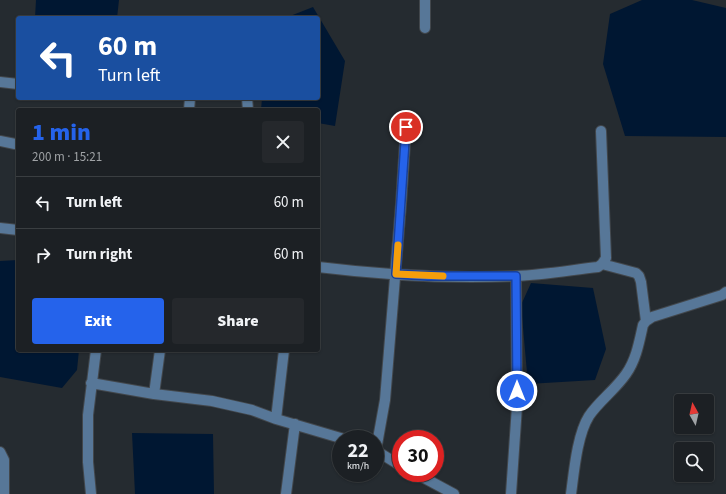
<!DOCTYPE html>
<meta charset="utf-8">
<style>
body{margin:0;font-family:"Source Sans 3",sans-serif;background:#25282c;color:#f1f3f6;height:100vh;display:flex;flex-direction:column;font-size:15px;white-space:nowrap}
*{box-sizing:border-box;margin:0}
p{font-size:13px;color:#a0a3a6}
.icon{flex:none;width:22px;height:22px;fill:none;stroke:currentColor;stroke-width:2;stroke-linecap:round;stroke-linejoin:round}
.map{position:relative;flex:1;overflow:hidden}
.side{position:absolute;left:16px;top:108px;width:304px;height:244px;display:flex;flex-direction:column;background:#1c2024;border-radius:4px;box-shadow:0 1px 3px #0004,0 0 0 1px #3a3e41}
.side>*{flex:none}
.banner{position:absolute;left:16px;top:16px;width:304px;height:84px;border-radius:4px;box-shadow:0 1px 3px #0004,0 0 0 1px #3a3e41;background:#1a4fa0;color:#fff;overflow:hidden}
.needle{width:26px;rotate:352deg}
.fabs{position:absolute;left:674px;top:394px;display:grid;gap:8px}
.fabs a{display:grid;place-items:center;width:40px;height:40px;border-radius:4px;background:#1c2024;box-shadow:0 1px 3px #0004,0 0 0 1px #3a3e41;font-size:20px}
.speed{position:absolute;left:332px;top:430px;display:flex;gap:8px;font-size:20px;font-weight:700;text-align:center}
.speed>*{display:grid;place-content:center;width:52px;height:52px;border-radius:50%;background:#1c2024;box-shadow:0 1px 3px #0004,0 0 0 1px #3a3e41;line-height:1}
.speed small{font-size:10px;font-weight:400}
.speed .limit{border:6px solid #d22;background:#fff;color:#111}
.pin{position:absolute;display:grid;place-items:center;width:34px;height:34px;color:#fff;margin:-17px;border:2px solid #fff;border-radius:50%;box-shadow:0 1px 4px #0007}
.me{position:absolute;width:44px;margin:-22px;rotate:0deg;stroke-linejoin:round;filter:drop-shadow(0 0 3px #0008)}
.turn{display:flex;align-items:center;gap:14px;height:84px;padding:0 16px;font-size:18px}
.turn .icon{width:52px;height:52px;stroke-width:2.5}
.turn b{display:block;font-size:28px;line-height:34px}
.round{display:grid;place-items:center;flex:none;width:42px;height:42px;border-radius:4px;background:#25282c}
.headline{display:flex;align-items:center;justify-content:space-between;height:68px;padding:0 16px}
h1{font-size:24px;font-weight:800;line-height:30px;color:#2563eb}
.button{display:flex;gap:8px;margin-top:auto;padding:8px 16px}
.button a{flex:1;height:46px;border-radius:4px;background:#2563eb;color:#fff;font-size:16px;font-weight:800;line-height:46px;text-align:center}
.button a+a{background:#25282c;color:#f1f3f6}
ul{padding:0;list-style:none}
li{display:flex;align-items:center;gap:12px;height:52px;padding:0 16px;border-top:1px solid #3a3e41}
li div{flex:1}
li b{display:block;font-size:15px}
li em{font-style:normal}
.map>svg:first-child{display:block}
.water{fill:#001732}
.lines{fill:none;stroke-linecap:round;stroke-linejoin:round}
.minor-casing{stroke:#42474c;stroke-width:12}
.minor{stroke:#577798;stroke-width:10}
.route-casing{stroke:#184099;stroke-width:10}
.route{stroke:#2563eb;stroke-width:7}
.slow{stroke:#f59e0b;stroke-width:7}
</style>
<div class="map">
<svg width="726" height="494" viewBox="0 0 726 494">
<rect width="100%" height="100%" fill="#252b30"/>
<!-- water -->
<path class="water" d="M 36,0 L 119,0 L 117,18 L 35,18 Z
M 642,0 L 692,0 L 726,8 L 726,137 L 625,136 L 603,64 L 610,14 Z
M 313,7 L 345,61 L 335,126 L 318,123 L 318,110 L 261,110 L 262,98 L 318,98 L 318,18 L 285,18 Z
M 18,260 L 18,350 L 79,350 L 77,370 L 62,388 L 0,377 L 0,261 Z
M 531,283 L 593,288 L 606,349 L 595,380 L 528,384 L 521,305 Z
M 132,433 L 213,434 L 214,494 L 135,494 Z"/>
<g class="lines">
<!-- minor casing -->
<g class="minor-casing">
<path id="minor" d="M 425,0 L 425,28
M 0,82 L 18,84
M 247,98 L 248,110
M 189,110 L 190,98
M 0,141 L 15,144
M 0,228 L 18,230
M 602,264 L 636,273 L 639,276 L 641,282 L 646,321
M 318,267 C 383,275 450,279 516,276 C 543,275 571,270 598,267 L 602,264 L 606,258 L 601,131
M 91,383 L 154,394 L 212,401 L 252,410 L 276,419 L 344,439
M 154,394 L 160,350
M 276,419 L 284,350
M 375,450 L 401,466
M 376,450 L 385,400 L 401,204 L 406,127
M 0,452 L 4,460 L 4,494
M 415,473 L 454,494
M 91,494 L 88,462 L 88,415 L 96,350
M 286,494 L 295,424
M 511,494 L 517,406 L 516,276
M 571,494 C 574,472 577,435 589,416 C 599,401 615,390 626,374 C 636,360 639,343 643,325 L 646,321 L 652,317 L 722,295 L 726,292"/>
</g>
<!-- minor -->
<use href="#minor" class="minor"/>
</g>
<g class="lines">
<!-- route casing -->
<g class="route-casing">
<path id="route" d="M 406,127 L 396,274 L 428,276 L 516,276 L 517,391"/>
</g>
<!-- route -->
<use href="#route" class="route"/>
<!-- slow -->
<path class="slow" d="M 398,245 L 396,274 L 443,276"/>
</g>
</svg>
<div class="fabs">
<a><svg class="needle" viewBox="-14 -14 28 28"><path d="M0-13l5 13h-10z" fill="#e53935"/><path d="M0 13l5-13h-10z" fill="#a0a3a6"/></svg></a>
<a><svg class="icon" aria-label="search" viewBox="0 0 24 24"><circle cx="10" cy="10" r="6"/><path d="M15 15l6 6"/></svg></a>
</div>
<div class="speed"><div>22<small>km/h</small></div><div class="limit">30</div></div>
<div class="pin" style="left:406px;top:127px;background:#d93025"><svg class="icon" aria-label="arrive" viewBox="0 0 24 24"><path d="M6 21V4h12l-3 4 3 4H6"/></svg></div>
<svg class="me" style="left:517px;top:391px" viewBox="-20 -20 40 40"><circle r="17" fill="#2563eb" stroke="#fff" stroke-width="3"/><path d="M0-11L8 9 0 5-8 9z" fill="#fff"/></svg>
<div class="banner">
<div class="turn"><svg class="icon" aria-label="left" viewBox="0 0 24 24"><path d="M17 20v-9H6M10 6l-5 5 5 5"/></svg><div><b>60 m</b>Turn left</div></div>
</div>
<section class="side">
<div class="headline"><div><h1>1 min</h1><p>200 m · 15:21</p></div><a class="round"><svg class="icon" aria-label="close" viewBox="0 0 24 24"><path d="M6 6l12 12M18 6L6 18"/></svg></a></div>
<ul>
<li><svg class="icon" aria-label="left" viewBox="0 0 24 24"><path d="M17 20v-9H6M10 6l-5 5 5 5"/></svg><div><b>Turn left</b></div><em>60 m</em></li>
<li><svg class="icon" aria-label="right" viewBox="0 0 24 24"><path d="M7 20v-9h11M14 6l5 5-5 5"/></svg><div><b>Turn right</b></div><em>60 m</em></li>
</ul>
<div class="button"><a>Exit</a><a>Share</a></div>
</section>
</div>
